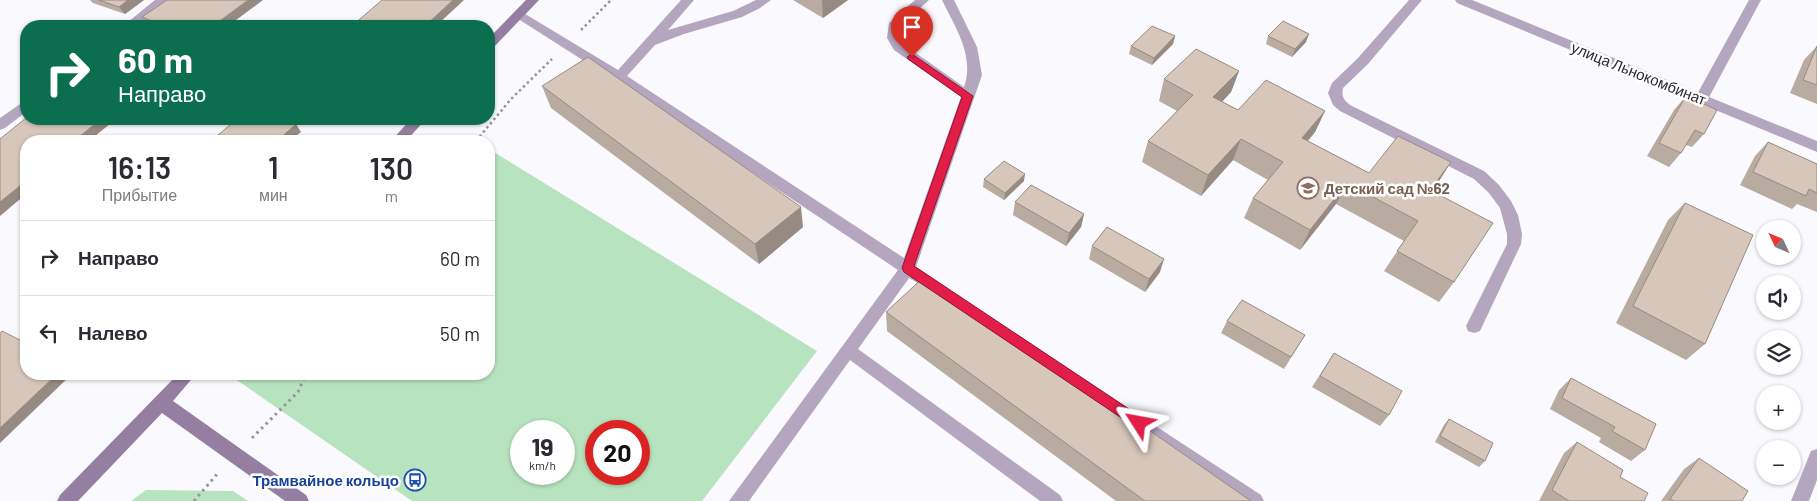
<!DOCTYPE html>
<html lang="ru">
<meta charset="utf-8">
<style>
body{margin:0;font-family:Barlow,sans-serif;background:#f2f2f3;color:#2b2b33;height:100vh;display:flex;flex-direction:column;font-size:19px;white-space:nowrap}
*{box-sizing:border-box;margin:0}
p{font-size:16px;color:#7c7c81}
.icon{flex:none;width:28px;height:28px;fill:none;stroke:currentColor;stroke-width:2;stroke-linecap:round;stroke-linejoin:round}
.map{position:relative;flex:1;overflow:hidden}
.drawer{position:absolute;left:20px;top:135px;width:475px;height:245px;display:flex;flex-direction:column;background:#fff;border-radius:20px;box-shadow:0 1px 4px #0004}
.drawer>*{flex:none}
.top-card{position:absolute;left:20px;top:20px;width:475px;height:105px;border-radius:20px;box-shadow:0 1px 4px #0004;background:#0b6e4f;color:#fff;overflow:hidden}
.needle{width:32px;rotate:314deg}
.controls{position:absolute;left:1756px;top:220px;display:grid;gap:10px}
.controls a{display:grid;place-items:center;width:45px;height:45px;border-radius:50%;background:#fff;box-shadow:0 1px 4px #0004;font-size:25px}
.speed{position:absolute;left:510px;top:420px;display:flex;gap:10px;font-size:25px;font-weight:700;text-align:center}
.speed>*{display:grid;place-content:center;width:65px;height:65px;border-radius:50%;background:#fff;box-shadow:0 1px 4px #0004;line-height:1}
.speed small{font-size:12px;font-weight:400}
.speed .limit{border:8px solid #d22;background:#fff;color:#111}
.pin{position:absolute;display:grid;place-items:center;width:42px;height:42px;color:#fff;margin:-51px -21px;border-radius:50% 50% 50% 0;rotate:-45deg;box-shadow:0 0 5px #0007}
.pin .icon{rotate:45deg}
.me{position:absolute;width:55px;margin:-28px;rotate:304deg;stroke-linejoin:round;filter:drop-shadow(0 0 4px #0008)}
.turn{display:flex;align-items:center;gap:18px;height:105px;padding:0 15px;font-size:22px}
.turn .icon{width:65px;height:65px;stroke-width:2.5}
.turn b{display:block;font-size:35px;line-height:42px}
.eta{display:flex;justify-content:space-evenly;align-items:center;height:85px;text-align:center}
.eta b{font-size:30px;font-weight:600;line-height:35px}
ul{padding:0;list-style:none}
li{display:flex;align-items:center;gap:15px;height:75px;padding:0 15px;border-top:1px solid #e1e1e2}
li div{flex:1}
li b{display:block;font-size:19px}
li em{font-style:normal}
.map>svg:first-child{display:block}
.green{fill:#b7e3be;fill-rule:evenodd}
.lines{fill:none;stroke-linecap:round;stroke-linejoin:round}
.path-far1{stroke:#96949a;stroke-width:2.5;stroke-dasharray:2.5 3;stroke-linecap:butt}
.path{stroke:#96949a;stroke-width:3;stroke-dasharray:2.5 4;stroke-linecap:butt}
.lane{fill:#b5a6bf;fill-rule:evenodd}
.street{fill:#b5a6bf;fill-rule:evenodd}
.secondary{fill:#947ea1;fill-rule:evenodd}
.wall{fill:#b8aba0}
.shaded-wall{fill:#968b82}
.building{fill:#d6c7ba;stroke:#968b82}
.route{fill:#e11d48;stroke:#92132f}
.labels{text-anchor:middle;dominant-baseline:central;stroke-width:5;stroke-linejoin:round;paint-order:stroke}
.street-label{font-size:15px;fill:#2c2a31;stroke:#fff}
.education-label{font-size:15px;font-weight:bold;fill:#785e54;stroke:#fff;text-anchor:start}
.transit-label{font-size:15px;font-weight:bold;fill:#164399;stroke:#fff;text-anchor:end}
</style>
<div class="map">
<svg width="1817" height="501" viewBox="0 0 1817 501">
<rect width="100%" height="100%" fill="#faf9fd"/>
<!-- green -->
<path class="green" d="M 489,149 L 817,351 L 702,501 L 412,501 L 228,374 L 489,374 ZM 521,431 L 564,431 L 564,474 L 521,474 ZM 596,431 L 639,431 L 639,474 L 596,474 Z
M 146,490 L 233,491 L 248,501 L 131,501 Z"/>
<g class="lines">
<!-- path-far1 -->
<path class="path-far1" d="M 581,30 L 611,0
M 476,141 L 511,99 L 552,59"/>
<!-- path -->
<path class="path" d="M 252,438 L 298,392 L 306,374
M 194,501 L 218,473"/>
<!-- lane -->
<path class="lane" d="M 155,0 L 169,0 L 137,26 L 123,26 Z
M 681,0 L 694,0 L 668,30 L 733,11 L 756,0 L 771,0 L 760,8 L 742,17 L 684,34 L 655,45 L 627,76 L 904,258 L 961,97 L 894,50 L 887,38 L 889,23 L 915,0 L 929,0 L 901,25 L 899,38 L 903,44 L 964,87 C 975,56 955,27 942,0 L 954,0 L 977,47 L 982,75 L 916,267 L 943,285 L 946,289 L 943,293 L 938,295 L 909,278 L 858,349 L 1060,495 L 1063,501 L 1040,501 L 850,360 L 749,501 L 729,501 L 898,270 L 614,80 L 512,15 L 518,11 L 522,12 L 618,70 Z
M 1409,0 L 1422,0 L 1368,64 L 1343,88 C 1341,96 1344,100 1350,105 L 1484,171 L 1499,185 L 1511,201 L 1518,215 L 1522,234 L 1521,244 L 1480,331 L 1474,333 L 1468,331 L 1466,326 L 1507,244 L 1507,234 L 1500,208 L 1489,193 L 1474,179 L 1340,111 L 1333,105 L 1328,93 L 1332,83 L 1358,58 Z
M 1749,0 L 1761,0 L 1707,101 L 1697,101 L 1695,98 Z
M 26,100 L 26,112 L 5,128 L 0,130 L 0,118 Z
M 1128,408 L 1261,495 L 1264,501 L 1240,501 L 1122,421 L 1120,416 L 1122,411 Z"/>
<!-- street -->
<path class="street" d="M 1455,0 L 1472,0 L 1817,141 L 1817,152 L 1457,3 Z
M 1817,449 L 1817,480 L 1809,501 L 1791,501 L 1811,451 Z"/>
<!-- secondary -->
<path class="secondary" d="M 526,0 L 539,0 L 493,48 L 489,49 L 489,38 Z
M 411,119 L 426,119 L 406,141 L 391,141 Z
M 178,374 L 196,374 L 173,401 L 306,495 L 309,501 L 285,501 L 162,413 L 78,501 L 57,501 L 60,495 Z"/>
</g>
<!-- wall -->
<path class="wall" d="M 90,0 L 144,0 L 125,14 L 93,3 Z
M 793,0 L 848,0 L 823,18 Z
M 142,17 L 228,26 L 152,26 L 148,25 Z
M 1175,36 L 1173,44 L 1152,65 L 1129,54 L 1131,46 Z
M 1268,36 L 1306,42 L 1292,57 L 1266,44 Z
M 1817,46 L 1817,104 L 1790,93 L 1804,60 Z
M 1239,71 L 1231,92 L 1222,102 L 1238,110 L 1325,111 L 1315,132 L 1308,141 L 1369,173 L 1438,183 L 1432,191 L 1454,282 L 1439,302 L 1384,271 L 1404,241 L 1336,204 L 1300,250 L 1244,218 L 1253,198 L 1268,180 L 1233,160 L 1201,196 L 1142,162 L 1148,141 L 1177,111 L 1159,101 L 1164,79 Z
M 542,86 L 803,227 L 759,264 L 551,108 Z
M 1686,96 L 1704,134 L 1692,147 L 1686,145 L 1681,153 L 1669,167 L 1647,156 L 1674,110 Z
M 1768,142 L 1817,164 L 1817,212 L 1797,204 L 1792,209 L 1740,185 L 1755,156 Z
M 984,179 L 1024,181 L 1004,200 L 983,187 Z
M 1015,202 L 1084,214 L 1081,227 L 1066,246 L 1013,215 Z
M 1685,203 L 1705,344 L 1686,360 L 1616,323 L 1668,220 Z
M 1092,246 L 1160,272 L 1145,292 L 1089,259 Z
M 886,312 L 1251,501 L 1116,501 L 887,331 Z
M 1227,321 L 1305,335 L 1284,369 L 1221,333 Z
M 1334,353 L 1389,415 L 1380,426 L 1312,387 Z
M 1571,378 L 1645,450 L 1631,461 L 1599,442 L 1601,438 L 1550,409 L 1559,390 Z
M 1449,419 L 1485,461 L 1479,467 L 1435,442 L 1444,425 Z
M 1577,442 L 1620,477 L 1644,501 L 1539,501 L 1564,453 Z
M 1699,458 L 1742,501 L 1661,501 L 1684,469 Z"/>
<!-- shaded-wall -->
<path class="shaded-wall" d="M 128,0 L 144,0 L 125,14 L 119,7 Z
M 248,0 L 263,0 L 228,26 L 213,26 Z
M 453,0 L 464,0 L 436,26 L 425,26 Z
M 822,0 L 848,0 L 823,18 Z
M 1309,34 L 1306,42 L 1292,57 L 1295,49 Z
M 1175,36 L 1173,44 L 1152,65 L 1154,58 Z
M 1239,71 L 1231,92 L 1206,119 L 1213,97 Z
M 1325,111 L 1315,132 L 1292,159 L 1302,138 Z
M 101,119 L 116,119 L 89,141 L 74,141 Z
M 296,124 L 301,132 L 290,141 L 277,141 Z
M 1241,139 L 1233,160 L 1201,196 L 1208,175 Z
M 1451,162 L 1438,183 L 1417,211 L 1430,190 Z
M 1025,174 L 1024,181 L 1004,200 L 1005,193 Z
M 26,181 L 26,194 L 0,216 L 0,202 Z
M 1347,183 L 1336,204 L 1300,250 L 1310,230 Z
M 801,207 L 803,227 L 759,264 L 755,244 Z
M 1084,214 L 1081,227 L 1066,246 L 1069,233 Z
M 1164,259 L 1160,272 L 1145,292 L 1149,279 Z
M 57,374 L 72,374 L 0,443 L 0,428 Z"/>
<!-- building -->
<path class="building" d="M 99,0 L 128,0 L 119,7 Z
M 167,0 L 248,0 L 213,26 L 164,26 L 142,17 Z
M 382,0 L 453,0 L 425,26 L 352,26 Z
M 1283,21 L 1309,34 L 1295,49 L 1268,36 Z
M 1152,26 L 1175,36 L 1154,58 L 1131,46 Z
M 1817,46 L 1817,85 L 1803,80 Z
M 1196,49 L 1239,71 L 1213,97 L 1238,110 L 1266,80 L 1325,111 L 1302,138 L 1369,173 L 1398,136 L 1451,162 L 1430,190 L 1493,223 L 1454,282 L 1397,251 L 1418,221 L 1347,183 L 1310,230 L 1253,198 L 1283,162 L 1241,139 L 1208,175 L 1148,141 L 1193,95 L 1164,79 Z
M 588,57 L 801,207 L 755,244 L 542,86 Z
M 1686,96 L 1717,110 L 1704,134 L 1695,130 L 1681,153 L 1659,143 Z
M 26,118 L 26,119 L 101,119 L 74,141 L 26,141 L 26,181 L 0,202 L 0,139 Z
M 237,119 L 281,119 L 296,124 L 277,141 L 211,141 Z
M 1768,142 L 1817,164 L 1817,193 L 1809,189 L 1806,196 L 1753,172 Z
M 1004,161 L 1025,174 L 1005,193 L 984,179 Z
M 1031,185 L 1084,214 L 1069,233 L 1015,202 Z
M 1685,203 L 1753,235 L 1705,344 L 1633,306 Z
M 1107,227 L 1164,259 L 1149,279 L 1092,246 Z
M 926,275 L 1251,501 L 1145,501 L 886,312 Z
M 1242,300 L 1305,335 L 1291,357 L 1227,321 Z
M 2,331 L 26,343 L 26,374 L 57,374 L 0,428 L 0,333 Z
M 1334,353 L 1402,391 L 1389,415 L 1320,376 Z
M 1571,378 L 1656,424 L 1645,450 L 1612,431 L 1615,427 L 1562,398 Z
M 1449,419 L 1493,443 L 1485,461 L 1440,436 Z
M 1577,442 L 1623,470 L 1620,477 L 1648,493 L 1644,501 L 1569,501 L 1552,490 Z
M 1699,458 L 1748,491 L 1742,501 L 1674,501 L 1670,499 Z"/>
<!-- route -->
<path class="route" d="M 912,54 L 973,96 L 914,266 L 1144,419 L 1146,423 L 1144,427 L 1139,429 L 1135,427 L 904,272 L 902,268 L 962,97 L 908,59 L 907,57 Z"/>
<!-- icons -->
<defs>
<g id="school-ring" transform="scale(1.125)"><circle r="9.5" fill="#fff" stroke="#8d6e63" stroke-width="1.5"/><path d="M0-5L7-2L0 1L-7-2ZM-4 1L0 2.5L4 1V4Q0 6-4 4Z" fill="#8d6e63"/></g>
<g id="bus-ring" transform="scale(1.125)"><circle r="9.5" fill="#fff" stroke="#1a4fb4" stroke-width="1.5"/><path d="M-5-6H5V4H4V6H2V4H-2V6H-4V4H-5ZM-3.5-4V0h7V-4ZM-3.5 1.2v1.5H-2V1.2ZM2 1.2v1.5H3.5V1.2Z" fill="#1a4fb4"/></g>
</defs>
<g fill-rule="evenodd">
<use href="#school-ring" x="1308" y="188"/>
<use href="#bus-ring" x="415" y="480"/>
</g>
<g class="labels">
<!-- street labels -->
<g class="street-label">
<text transform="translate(1639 73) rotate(22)">улица Льнокомбинат</text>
</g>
<!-- education labels -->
<g class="education-label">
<text x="1324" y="188">Детский сад №62</text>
</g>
<!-- transit labels -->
<g class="transit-label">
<text x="399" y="480">Трамвайное кольцо</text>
</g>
</g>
</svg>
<div class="controls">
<a><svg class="needle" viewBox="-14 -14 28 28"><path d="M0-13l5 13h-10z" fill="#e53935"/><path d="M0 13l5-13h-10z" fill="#7c7c81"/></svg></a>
<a><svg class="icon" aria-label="sound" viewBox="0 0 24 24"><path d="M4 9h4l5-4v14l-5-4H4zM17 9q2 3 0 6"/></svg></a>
<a><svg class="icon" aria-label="layers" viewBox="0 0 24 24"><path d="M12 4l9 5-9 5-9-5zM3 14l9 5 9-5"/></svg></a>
<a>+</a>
<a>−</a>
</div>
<div class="speed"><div>19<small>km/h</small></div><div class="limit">20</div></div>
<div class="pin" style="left:912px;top:57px;background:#d93025"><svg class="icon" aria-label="arrive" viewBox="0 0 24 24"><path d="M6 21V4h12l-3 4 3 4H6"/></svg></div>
<svg class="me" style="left:1139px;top:423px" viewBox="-20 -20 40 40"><path d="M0-17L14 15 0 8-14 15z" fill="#e11d48" stroke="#fff" stroke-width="4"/></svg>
<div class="top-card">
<div class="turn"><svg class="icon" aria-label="right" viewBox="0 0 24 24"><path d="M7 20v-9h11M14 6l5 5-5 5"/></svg><div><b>60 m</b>Направо</div></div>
</div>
<section class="drawer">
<div class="eta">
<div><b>16:13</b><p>Прибытие</p></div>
<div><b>1</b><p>мин</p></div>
<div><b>130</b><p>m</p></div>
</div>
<ul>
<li><svg class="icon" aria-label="right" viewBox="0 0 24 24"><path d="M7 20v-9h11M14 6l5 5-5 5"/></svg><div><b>Направо</b></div><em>60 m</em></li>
<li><svg class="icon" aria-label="left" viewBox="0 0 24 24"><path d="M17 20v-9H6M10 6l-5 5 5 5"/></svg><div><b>Налево</b></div><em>50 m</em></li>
</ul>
</section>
</div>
